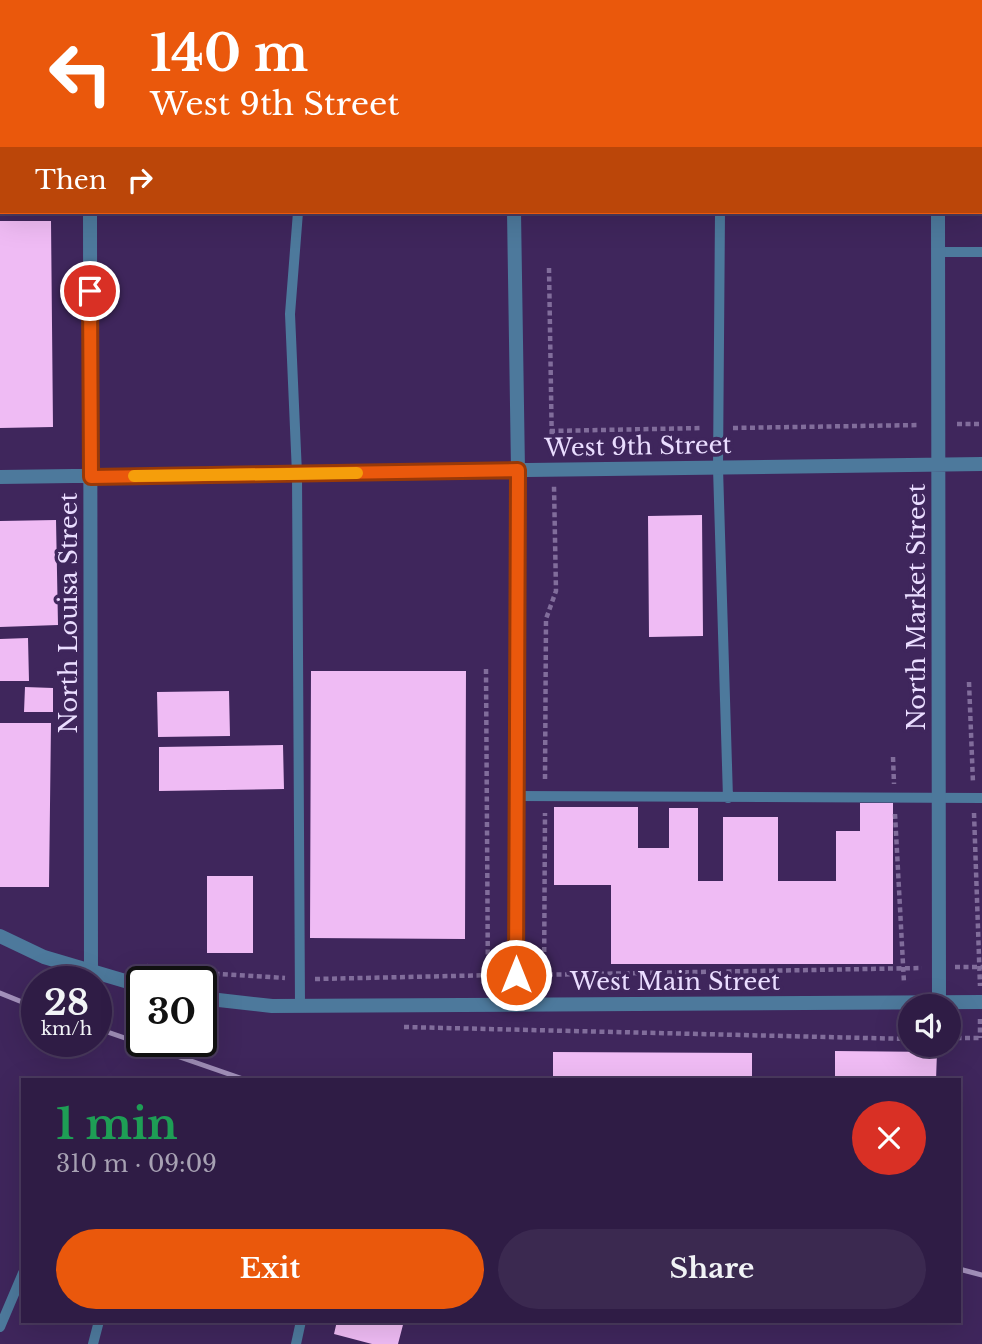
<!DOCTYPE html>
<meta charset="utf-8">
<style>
body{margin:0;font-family:"Libre Baskerville",serif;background:#3b2950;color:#f1f3f6;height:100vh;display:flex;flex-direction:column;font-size:26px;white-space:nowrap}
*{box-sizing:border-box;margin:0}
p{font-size:23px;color:#a7a1b3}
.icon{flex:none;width:38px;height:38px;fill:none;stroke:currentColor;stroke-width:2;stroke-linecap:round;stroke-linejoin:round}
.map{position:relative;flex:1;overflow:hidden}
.panel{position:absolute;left:21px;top:1078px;width:940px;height:245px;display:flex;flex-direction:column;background:#2f1c45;border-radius:0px;box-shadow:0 7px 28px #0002,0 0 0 2px #4a3a5e}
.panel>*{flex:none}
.guide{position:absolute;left:0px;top:0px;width:984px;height:214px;box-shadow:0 7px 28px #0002,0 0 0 2px #4a3a5e;background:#ea580c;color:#fff;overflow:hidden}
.controls{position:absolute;left:898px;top:994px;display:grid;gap:14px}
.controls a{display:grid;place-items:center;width:63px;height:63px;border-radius:50%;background:#2f1c45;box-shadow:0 7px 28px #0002,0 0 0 2px #4a3a5e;font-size:35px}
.speed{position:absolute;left:21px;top:966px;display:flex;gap:14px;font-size:35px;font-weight:700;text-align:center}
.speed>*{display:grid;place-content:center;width:91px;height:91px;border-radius:50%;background:#2f1c45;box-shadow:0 7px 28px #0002,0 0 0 2px #4a3a5e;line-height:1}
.speed small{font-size:18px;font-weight:400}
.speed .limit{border:4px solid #111;border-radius:10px;background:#fff;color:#111}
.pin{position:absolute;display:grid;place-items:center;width:60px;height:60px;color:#fff;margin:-30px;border:4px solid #fff;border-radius:50%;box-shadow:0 2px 7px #0007}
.me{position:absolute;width:77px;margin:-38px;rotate:0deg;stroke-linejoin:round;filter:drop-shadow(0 0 5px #0008)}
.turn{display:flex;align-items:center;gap:24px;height:147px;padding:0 35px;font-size:32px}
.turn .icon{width:91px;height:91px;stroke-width:2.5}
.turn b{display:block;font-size:49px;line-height:60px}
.then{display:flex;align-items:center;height:66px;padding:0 35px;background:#0003;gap:14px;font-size:26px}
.round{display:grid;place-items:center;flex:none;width:74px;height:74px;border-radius:37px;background:#3b2950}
.headline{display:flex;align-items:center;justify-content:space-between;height:119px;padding:0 35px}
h1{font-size:42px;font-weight:700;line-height:52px;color:#1e9e55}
.cta{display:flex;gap:14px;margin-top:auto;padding:14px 35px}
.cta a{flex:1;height:80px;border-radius:42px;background:#ea580c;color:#fff;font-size:28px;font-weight:700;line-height:80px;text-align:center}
.cta a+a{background:#3b2950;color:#f1f3f6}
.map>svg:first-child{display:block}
.building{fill:#efbbf4}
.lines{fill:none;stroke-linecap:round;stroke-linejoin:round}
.path{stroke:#816d9b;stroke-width:4.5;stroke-dasharray:5 3.5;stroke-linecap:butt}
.service{stroke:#4d799c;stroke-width:10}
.minor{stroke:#4d799c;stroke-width:14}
.tertiary{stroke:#4d799c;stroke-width:14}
.rail{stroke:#a391bb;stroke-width:5}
.route-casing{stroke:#983908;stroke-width:18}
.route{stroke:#ea580c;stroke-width:12}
.slow{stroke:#f59e0b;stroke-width:12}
.labels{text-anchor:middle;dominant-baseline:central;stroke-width:7;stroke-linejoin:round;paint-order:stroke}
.street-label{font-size:24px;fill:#eaddff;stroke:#3f265c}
</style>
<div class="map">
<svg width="982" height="1344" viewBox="0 0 982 1344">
<rect width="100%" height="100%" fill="#3f265c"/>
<!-- building -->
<path class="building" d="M 0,221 L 51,221 L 53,427 L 0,428 Z
M 702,515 L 703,636 L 649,637 L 648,516 Z
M 56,520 L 58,625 L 0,627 L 0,521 Z
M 28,638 L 29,681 L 0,681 L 0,639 Z
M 311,671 L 466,671 L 465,939 L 310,938 Z
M 25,687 L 53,688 L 53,712 L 24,712 Z
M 229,691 L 230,736 L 158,737 L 157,692 Z
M 0,723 L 51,723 L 49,887 L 0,887 Z
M 283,745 L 284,789 L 159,791 L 159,747 Z
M 860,803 L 893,803 L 893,964 L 611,964 L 611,885 L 554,885 L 554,807 L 638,807 L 638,848 L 669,848 L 669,808 L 698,808 L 698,881 L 723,881 L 723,817 L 778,817 L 778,881 L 836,881 L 836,831 L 860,831 Z
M 207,876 L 253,876 L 253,953 L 207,953 Z
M 835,1051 L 937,1052 L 936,1080 L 835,1080 Z
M 553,1052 L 752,1053 L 752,1080 L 553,1080 Z
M 337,1321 L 404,1321 L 398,1344 L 372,1344 L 334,1334 Z"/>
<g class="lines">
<!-- path -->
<path class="path" d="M 549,268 L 552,452
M 957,424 L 982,424
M 733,428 L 920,425
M 550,431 L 703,428
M 486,669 L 488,987
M 969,682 L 973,783
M 893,757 L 894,784
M 545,779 L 546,619 L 556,591 L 554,486
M 974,813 L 980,986
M 895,814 L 904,983
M 147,966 L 169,971 L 285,978
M 955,967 L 982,967
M 531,975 L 922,968
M 315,979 L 498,975
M 544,986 L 545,813
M 980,1019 L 980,1038
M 905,1020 L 905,1039
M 404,1027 L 910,1039
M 948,1038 L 981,1038"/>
<!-- service -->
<path class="service" d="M 291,0 L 291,2
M 721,2 L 721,0
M 298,212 L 290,314 L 297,474 L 300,1006
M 720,212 L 718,468 L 728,798
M 938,252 L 982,252
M 517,796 L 982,798
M 0,1327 L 23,1273
M 93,1344 L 99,1321
M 296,1344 L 301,1321"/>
<!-- minor -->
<path class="minor" d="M 88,0 L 88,2
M 510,0 L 510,2
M 937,0 L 937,2
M 90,212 L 91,973
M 514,212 L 518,470 L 515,1005
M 938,212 L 939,1002
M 0,477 L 982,464"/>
<!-- tertiary -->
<path class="tertiary" d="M 0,936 L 44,957 L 142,986
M 201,998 L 272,1006 L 982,1002"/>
<!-- rail -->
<path class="rail" d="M 0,993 L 37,1008
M 96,1028 L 246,1080
M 959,1269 L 982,1275"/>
</g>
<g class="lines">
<!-- route casing -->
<g class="route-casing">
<path id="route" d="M 90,291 L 91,477 L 518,470 L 516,975"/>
</g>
<!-- route -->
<use href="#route" class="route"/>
<!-- slow -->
<path class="slow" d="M 134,476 L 357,473"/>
</g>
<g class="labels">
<!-- street labels -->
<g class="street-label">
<text transform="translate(638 446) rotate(-1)">West 9th Street</text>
<text transform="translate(916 607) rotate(-90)">North Market Street</text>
<text transform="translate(68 613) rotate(-90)">North Louisa Street</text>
<text x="675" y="981">West Main Street</text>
</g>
</g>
</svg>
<div class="controls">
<a><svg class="icon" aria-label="sound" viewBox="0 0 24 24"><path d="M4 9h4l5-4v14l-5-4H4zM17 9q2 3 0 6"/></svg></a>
</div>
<div class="speed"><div>28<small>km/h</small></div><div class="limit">30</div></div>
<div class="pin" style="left:90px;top:291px;background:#d93025"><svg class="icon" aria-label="arrive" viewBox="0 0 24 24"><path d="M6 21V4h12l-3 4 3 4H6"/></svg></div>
<svg class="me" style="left:516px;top:975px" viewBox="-20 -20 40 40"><circle r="17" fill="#ea580c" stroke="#fff" stroke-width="3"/><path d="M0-11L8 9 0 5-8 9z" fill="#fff"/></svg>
<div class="guide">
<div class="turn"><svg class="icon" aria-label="left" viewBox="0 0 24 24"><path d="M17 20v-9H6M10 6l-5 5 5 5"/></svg><div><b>140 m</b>West 9th Street</div></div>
<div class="then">Then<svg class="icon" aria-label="right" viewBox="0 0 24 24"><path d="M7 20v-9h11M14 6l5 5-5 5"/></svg></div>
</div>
<section class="panel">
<div class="headline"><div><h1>1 min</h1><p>310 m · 09:09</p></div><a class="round" style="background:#d93025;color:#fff"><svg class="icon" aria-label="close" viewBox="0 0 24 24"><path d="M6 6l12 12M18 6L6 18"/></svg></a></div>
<div class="cta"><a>Exit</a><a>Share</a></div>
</section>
</div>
